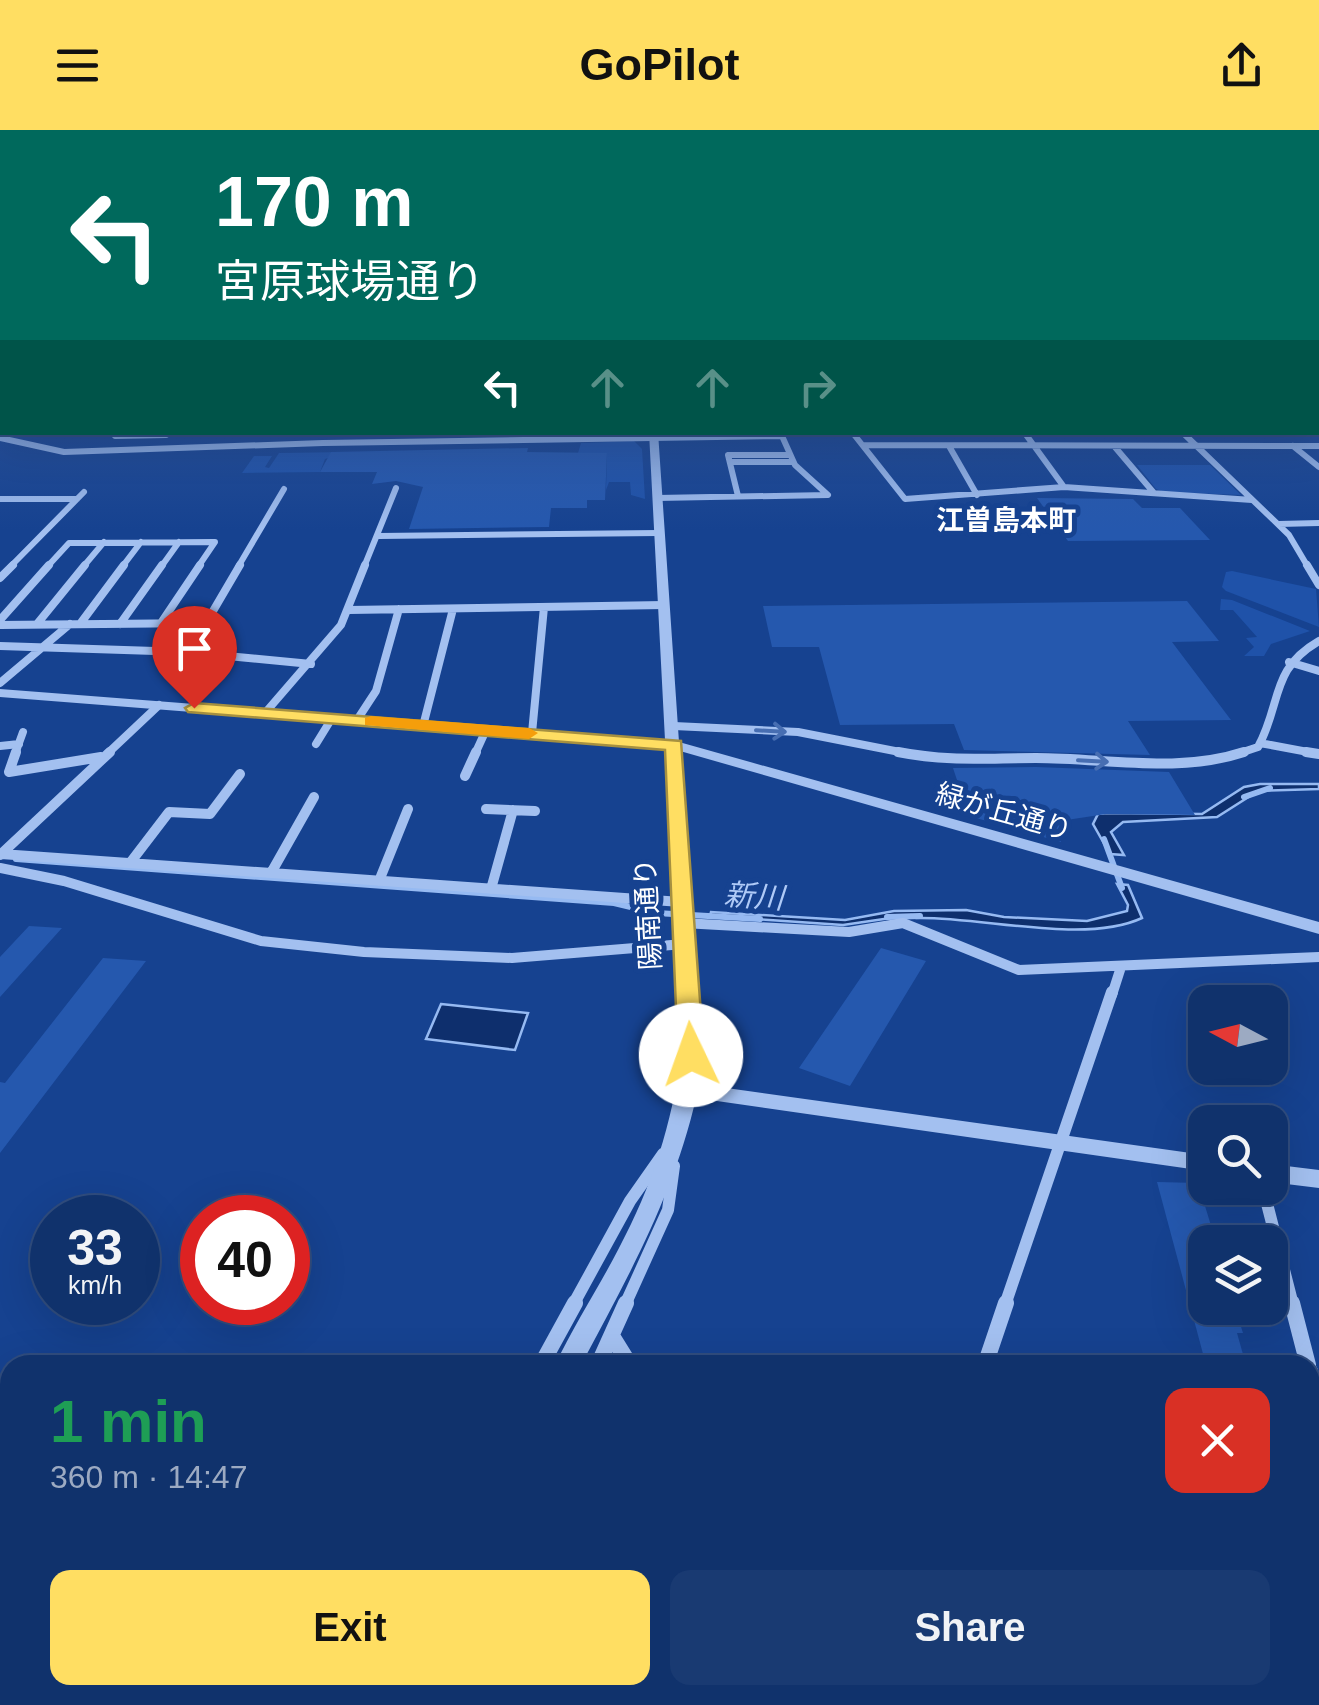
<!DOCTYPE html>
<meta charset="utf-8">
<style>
body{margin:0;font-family:Helvetica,"Noto Sans JP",sans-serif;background:#193a72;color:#f1f3f6;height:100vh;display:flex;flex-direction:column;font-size:38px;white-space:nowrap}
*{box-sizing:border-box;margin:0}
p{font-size:32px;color:#9caac2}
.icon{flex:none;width:55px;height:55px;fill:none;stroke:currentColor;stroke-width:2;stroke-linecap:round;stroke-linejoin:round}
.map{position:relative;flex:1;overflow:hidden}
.panel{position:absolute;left:0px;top:1225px;width:1320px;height:350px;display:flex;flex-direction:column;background:#10326c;border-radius:30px 30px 0 0;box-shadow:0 10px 40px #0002,0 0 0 2px #304d7f}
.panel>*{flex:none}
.guide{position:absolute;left:0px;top:0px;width:1320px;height:305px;box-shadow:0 10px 40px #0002,0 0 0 2px #304d7f;background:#00695c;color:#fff;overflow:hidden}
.needle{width:65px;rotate:277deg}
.buttons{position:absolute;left:1188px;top:855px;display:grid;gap:20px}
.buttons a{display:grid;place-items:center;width:100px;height:100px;border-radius:20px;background:#10326c;box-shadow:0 10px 40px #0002,0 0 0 2px #304d7f;font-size:50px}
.speed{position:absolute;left:30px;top:1065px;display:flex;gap:20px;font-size:50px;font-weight:700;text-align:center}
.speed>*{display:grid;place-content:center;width:130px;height:130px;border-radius:50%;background:#10326c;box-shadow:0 10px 40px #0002,0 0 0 2px #304d7f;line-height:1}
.speed small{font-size:25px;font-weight:400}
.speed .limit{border:15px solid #d22;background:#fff;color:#111}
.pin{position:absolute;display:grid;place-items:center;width:85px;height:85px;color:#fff;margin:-102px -42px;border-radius:50% 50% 50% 0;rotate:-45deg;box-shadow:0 0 10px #0007}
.pin .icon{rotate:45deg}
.me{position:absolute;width:110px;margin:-55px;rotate:357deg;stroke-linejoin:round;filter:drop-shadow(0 0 8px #0008)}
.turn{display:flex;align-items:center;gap:35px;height:210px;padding:0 50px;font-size:45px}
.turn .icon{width:130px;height:130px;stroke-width:2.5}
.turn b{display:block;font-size:70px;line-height:85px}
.lanes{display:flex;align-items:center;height:95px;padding:0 50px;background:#0003;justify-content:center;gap:50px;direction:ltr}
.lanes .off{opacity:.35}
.round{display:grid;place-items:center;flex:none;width:105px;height:105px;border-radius:20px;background:#193a72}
.head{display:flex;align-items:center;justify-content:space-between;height:170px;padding:0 50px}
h1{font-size:60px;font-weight:700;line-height:75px;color:#1e9e55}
.button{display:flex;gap:20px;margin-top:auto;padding:20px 50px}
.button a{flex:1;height:115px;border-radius:20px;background:#ffde62;color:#111;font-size:40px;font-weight:700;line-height:115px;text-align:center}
.button a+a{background:#193a72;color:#f1f3f6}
header{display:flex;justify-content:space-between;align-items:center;height:130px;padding:0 50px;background:#ffde62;color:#111;font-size:45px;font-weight:700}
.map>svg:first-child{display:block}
.green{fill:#1f52a9}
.water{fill:#0e2f6d;stroke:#96baf2;stroke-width:2.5}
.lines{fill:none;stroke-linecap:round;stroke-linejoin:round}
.stream{stroke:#96baf2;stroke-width:6}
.building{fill:#2558ae}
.minor-far4{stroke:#a3c0f0;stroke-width:6}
.minor-far3{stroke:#a3c0f0;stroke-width:8}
.minor-far2{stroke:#a3c0f0;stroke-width:10}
.minor-far1{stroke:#a3c0f0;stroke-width:12}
.minor{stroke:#a3c0f0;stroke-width:16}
.tertiary{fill:#a3c0f0;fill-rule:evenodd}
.rail-casing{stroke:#fff;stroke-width:14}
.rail{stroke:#164290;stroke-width:10;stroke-dasharray:30;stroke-linecap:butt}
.oneway{stroke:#476eb2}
.route{fill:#ffde62;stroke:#a69040;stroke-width:2.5}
.slow{fill:#f59e0b}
.labels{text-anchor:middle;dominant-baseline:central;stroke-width:10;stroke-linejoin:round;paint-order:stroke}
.far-quarter-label{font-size:28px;font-weight:bold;fill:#fff;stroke:#164290}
.street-label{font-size:28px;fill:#fff;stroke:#164290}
.water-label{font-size:30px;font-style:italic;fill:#afcaf7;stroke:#164290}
</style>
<header><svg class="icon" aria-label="menu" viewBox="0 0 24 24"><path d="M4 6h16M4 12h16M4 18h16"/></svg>GoPilot<svg class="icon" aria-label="share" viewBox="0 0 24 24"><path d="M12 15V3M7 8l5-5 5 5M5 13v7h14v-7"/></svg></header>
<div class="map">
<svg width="1319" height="1575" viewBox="0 0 1319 1575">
<rect width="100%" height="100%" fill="#164290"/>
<!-- green -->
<path class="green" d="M 634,311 L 642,319 L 645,369 L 631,365 L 630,352 L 609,352 L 606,360 L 607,323 L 578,323 L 581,313 Z
M 347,322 L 325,329 L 320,342 L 242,343 L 254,326 L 272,326 L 265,337 L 269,338 L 279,323 Z
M 1137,335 L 1210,335 L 1241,365 L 1164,362 L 1156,359 Z
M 1232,441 L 1316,459 L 1319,497 L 1226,461 L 1222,457 L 1226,442 Z
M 1221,469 L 1232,470 L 1310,501 L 1271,514 L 1264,526 L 1244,526 L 1254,517 L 1246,508 L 1257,507 L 1233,480 L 1220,480 Z"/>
<!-- water -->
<path class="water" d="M 1260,654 L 1319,654 L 1319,659 L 1258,661 L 1217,687 L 1123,692 L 1111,702 L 1124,725 L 1110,724 L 1093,694 L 1098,684 L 1107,683 L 1202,684 L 1244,657 Z
M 1117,754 L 1128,755 L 1142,788 C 1084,815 981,786 916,788 L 911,785 L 843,795 L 710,786 L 711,782 L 845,790 L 894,781 L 966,780 L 1004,787 L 1087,791 L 1127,781 L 1128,775 Z
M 441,874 L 528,883 L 515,920 L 426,909 Z"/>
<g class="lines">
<!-- stream -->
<path class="stream" d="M 1244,667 L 1270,658
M 1104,709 L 1122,758
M 16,729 L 614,773 L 656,783 L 760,789
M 887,787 L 920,786"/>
</g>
<!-- building -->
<path class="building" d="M 528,318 L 527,322 L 607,323 L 605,370 L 587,370 L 587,378 L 551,378 L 549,397 L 409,399 L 423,357 L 396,351 L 372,354 L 377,342 L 320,342 L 331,322 Z
M 1037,368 L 1133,369 L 1142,378 L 1180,378 L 1210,410 L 1068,411 Z
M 1187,471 L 1219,511 L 1172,512 L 1231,590 L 1128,591 L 1150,625 L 964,620 L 954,594 L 840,595 L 819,517 L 772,517 L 763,476 Z
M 1036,637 L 1169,642 L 1195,685 L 1106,684 L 1060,691 L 1061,712 L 969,686 L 953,638 Z
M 29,796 L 62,798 L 0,867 L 0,827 Z
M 881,818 L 926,831 L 850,956 L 799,938 Z
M 103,828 L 146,831 L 0,1023 L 0,952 L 5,953 Z
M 1157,1052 L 1198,1053 L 1216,1112 L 1205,1112 L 1205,1178 L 1235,1178 L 1243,1203 L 1237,1203 L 1246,1235 L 1206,1235 Z"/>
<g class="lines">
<!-- minor-far4 -->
<path class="minor-far4" d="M 119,302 L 115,306 L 166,305
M 852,302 L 905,369 L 1064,357 L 1252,370
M 1024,302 L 1064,357
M 1182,302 L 1289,405 L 1308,437
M 0,308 L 64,322 L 323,313 L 782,306 L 795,335 L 828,365 L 657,368
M 863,315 L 1319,316
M 949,316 L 977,365
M 1114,316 L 1154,363
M 1293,316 L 1319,337
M 730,332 L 793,332
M 738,366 L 728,325 L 790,325
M 0,369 L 77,369
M 1279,394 L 1319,393
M 379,406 L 659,403
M 10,437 L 84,362
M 47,437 L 69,413 L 215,412 L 198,437
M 83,437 L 104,412
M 122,437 L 141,412
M 161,437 L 179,412
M 238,437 L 284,359
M 364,437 L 396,358"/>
<!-- minor-far3 -->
<path class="minor-far3" d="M 1307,435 L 1319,455
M 0,448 L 13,435
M 349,480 L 664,475
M 0,490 L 49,435
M 161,493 L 200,435
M 37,494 L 85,435
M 80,494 L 124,435
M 120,494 L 162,435
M 0,495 L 206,493 L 240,435
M 0,516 L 186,522 L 311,534
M 1289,532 L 1319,541
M 0,553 L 70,494
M 265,583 L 341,495 L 365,435
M 357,590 L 376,561 L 399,479
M 423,596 L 453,479
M 674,596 L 798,602 L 910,624
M 532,603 L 544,477
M 1260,613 L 1319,624
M 316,614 L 332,588
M 0,616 L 19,614
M 15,624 L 23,602
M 107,624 L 159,575
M 475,624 L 486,600
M 1237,624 L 1258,617 C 1282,573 1270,539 1319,511"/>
<!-- minor-far2 -->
<path class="minor-far2" d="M 16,622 L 9,642 L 101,627
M 898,622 C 949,632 985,628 1036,628 C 1106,628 1177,644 1244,622
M 1306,622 L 1319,624
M 465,646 L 476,622
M 486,679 L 535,681
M 1,724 L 681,772
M 0,725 L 110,622
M 130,733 L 169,682 L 210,684 L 240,644
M 0,738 L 64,751 L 261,811 L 364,822 L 512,828 L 684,814
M 271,743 L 314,667
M 379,751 L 408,679
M 491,759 L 513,680
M 683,793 L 849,802 L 903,793 L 1019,840 L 1319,827
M 1112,865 L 1121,837"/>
<!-- minor-far1 -->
<path class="minor-far1" d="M 1263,1058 L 1293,1175
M 573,1175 L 630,1071 L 663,1024
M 625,1175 L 668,1080 L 674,1036
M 1005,1175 L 1112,862"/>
<!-- minor -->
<path class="minor" d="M 1292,1173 L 1308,1235
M 612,1206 L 630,1235
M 541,1235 L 575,1173
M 598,1235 L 626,1173
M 985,1235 L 1006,1173
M 1310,1241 L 1319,1277
M 795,1565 L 800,1575
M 424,1575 L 429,1565
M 870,1575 L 873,1565"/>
<!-- tertiary -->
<path class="tertiary" d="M 1319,266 L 1319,272 L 1318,271 L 1318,267 Z
M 649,302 L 658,302 L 679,612 L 1319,792 L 1319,804 L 680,621 L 701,925 L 698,954 L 1205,1025 L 1205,1041 L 696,968 C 674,1065 627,1149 581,1235 L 555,1235 C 574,1195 599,1157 619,1118 C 652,1056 672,994 681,925 L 665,619 L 0,567 L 0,559 L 665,610 Z
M 1270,1034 L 1319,1040 L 1319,1058 L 1270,1052 Z
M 373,1565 L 406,1565 L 401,1575 L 369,1575 Z"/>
<!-- rail casing -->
<g class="rail-casing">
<path id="rail" d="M 0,1414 L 10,1423
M 164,1565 L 174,1575"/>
</g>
<!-- rail -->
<use href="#rail" class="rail"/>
</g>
<!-- one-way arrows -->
<defs><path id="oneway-shaft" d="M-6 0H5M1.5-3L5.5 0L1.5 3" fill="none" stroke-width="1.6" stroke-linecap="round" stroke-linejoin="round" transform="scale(2.5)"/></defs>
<g class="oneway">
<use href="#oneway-shaft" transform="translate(771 601) rotate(3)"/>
<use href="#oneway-shaft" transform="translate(1093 631) rotate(3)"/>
</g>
<!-- sky -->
<linearGradient id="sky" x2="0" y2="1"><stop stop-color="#0c244f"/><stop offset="0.45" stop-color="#365a9c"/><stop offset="1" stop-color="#365a9c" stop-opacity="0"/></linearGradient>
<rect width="1319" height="400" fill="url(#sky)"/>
<!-- route -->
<path class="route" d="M 194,573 L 681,611 L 704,925 L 700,931 L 682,931 L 678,925 L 665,620 L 188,582 L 185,578 Z"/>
<!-- slow -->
<path class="slow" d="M 371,586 L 529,598 L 538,603 L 529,609 L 365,595 L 365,588 Z"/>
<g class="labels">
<!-- far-quarter labels -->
<g class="far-quarter-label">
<text x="1006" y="390">江曽島本町</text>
</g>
<!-- street labels -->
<g class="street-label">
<text transform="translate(1004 682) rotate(16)">緑が丘通り</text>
<text transform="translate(648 784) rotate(-93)">陽南通り</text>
</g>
<!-- water labels -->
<g class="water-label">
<text transform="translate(754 766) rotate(4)">新川</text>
</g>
</g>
</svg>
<div class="buttons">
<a><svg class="needle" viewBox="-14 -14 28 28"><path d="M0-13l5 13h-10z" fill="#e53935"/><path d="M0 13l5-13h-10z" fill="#9caac2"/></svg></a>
<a><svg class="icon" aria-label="search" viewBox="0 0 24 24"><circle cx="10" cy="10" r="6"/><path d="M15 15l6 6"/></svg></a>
<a><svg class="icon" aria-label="layers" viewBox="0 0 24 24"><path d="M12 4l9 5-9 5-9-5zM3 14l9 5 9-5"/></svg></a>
</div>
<div class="speed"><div>33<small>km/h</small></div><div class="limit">40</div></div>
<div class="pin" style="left:194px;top:578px;background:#d93025"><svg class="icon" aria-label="arrive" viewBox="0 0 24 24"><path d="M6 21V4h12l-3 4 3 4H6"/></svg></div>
<svg class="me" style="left:691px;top:925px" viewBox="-20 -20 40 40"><circle r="19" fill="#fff"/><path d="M0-13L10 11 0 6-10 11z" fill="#ffde62"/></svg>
<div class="guide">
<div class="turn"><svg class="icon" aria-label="left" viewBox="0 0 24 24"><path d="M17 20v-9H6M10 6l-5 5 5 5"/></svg><div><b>170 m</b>宮原球場通り</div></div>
<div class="lanes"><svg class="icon" aria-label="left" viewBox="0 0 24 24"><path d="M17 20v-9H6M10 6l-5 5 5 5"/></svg><svg class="icon off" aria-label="ahead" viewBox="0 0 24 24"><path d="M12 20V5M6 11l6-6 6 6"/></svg><svg class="icon off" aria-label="ahead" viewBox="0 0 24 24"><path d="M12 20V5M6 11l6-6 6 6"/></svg><svg class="icon off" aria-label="right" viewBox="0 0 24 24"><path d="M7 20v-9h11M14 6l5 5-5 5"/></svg></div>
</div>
<section class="panel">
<div class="head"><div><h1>1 min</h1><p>360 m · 14:47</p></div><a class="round" style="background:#d93025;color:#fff"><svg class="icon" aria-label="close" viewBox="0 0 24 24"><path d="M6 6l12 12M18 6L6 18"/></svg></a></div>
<div class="button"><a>Exit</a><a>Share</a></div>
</section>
</div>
